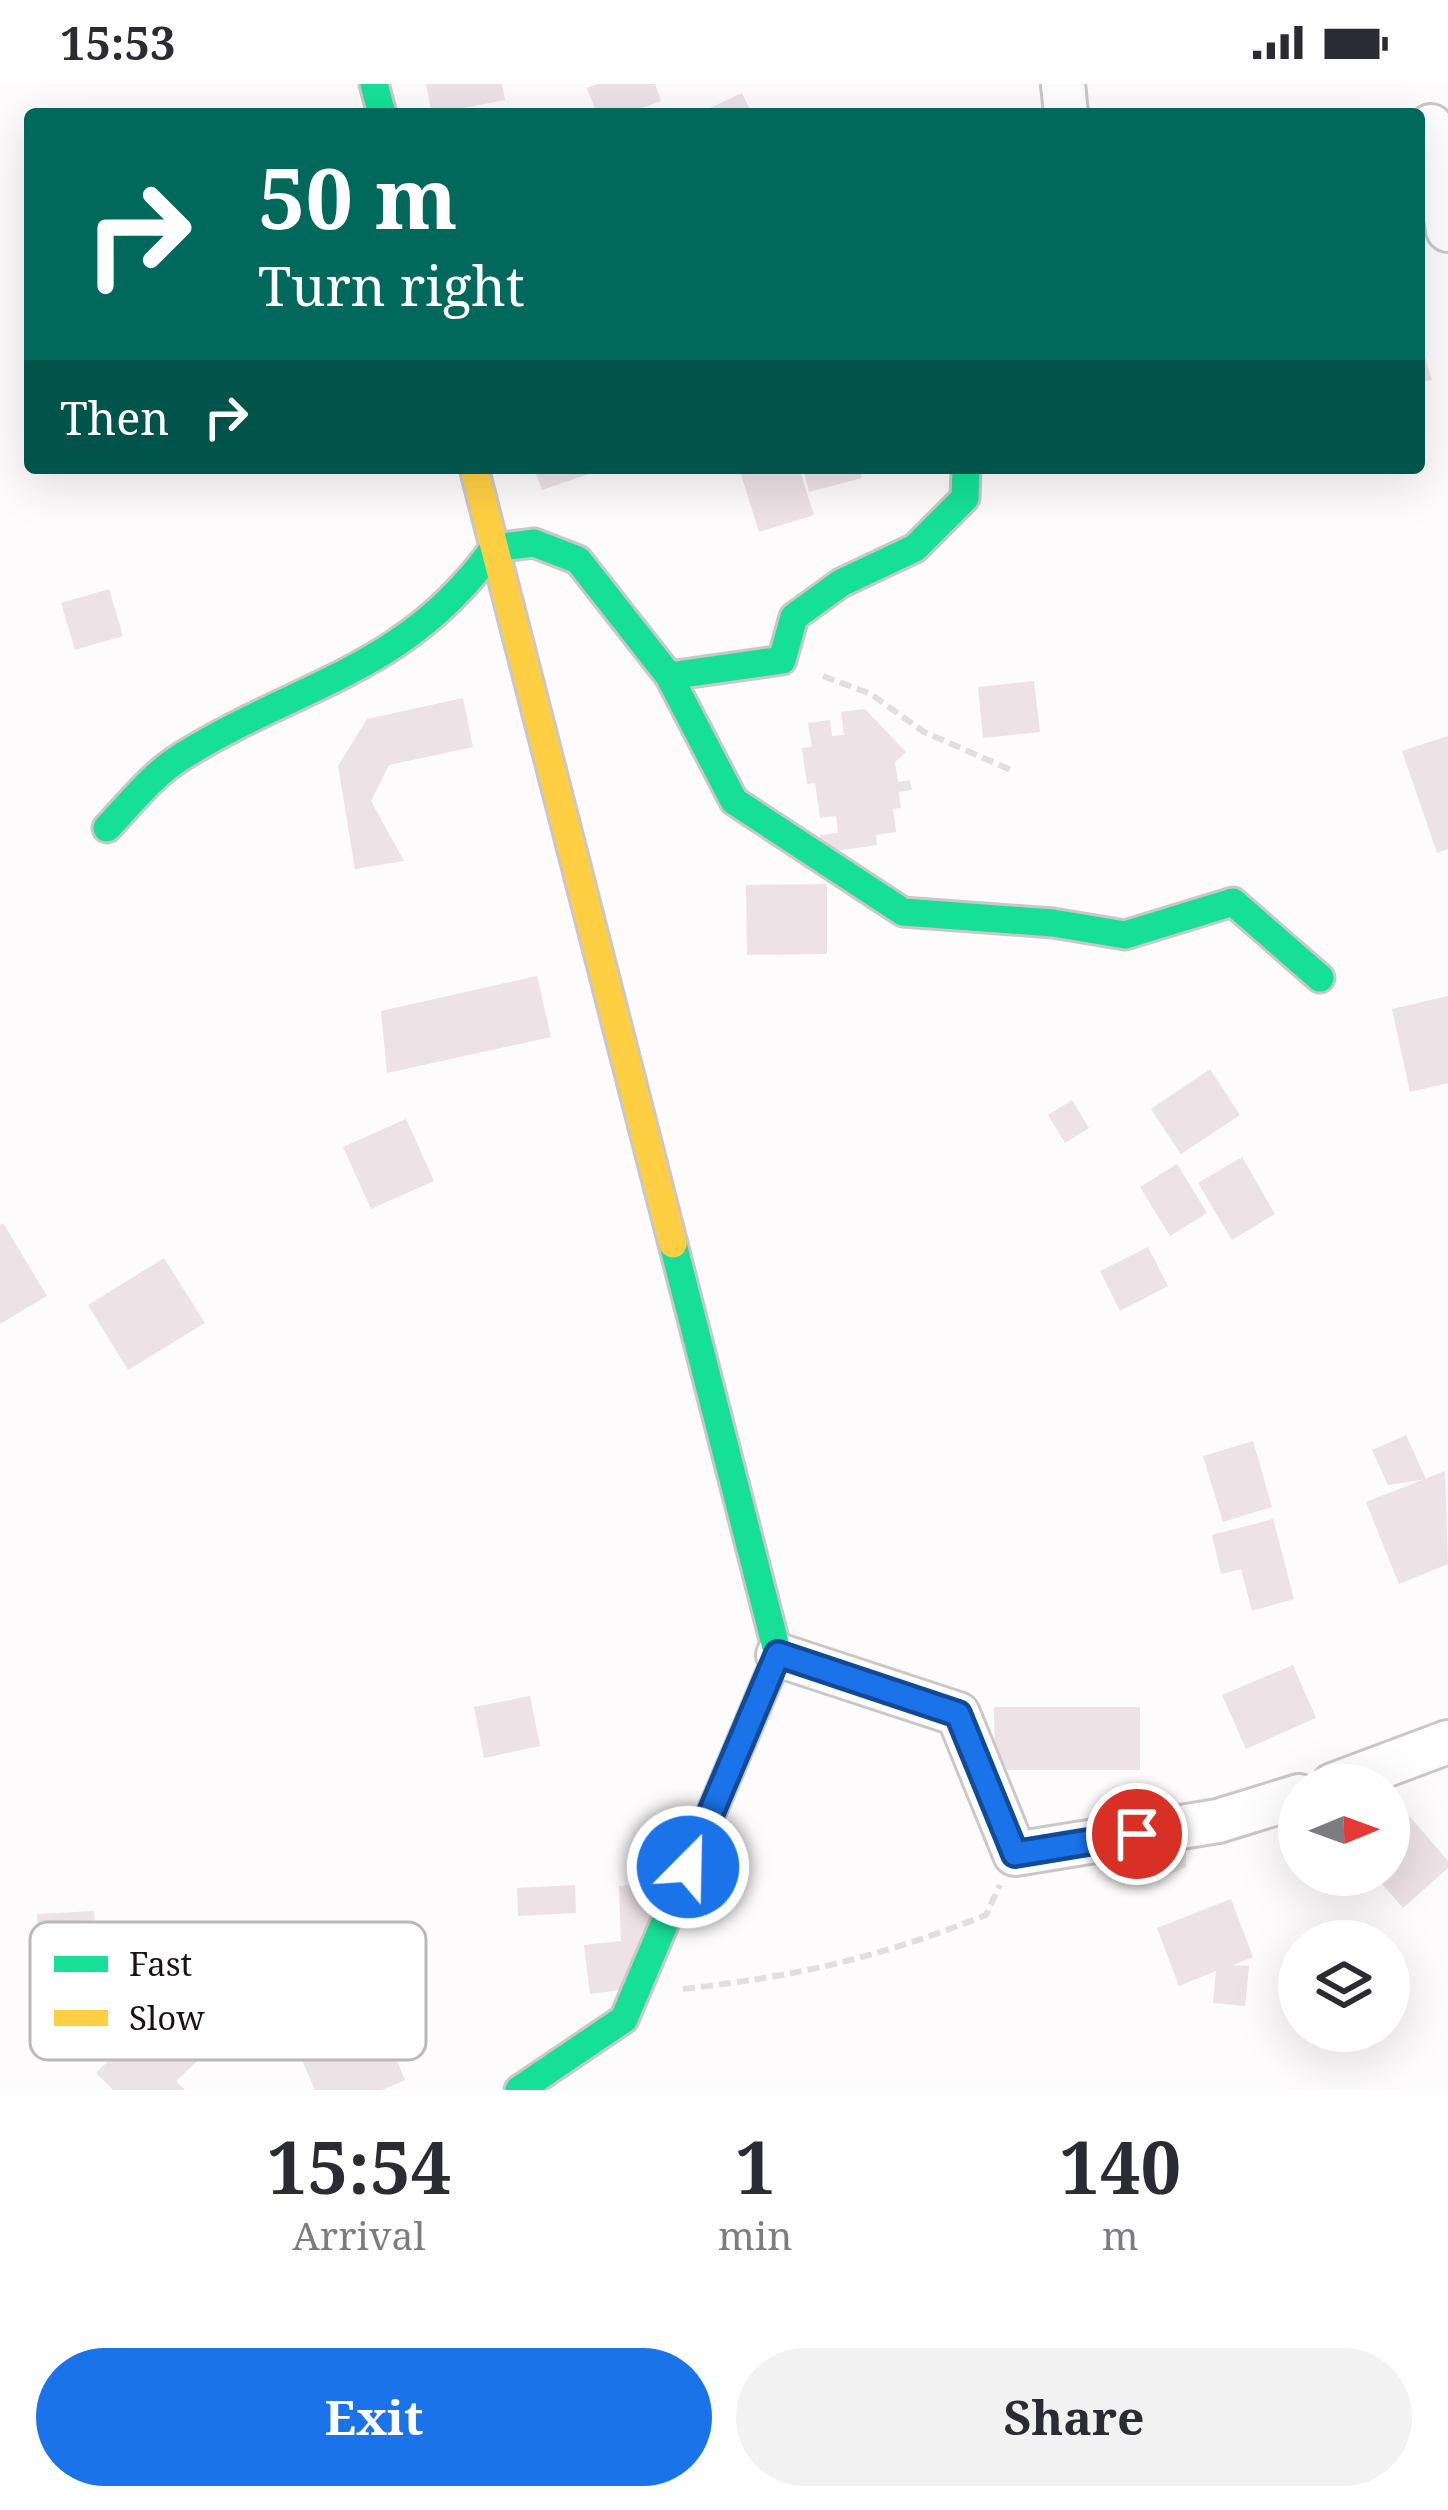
<!DOCTYPE html>
<style>
body{margin:0;font-family:"Noto Serif",serif;background:#f2f2f3;color:#2b2b33;height:100vh;display:flex;flex-direction:column;font-size:45px;white-space:nowrap}
*{box-sizing:border-box;margin:0}
p{font-size:39px;color:#7c7c81}
.icon{flex:none;width:66px;height:66px;fill:none;stroke:currentColor;stroke-width:2;stroke-linecap:round;stroke-linejoin:round}
.map{position:relative;height:2006px;overflow:hidden}
.sheet{display:flex;flex-direction:column;background:#fff;flex:1}
.sheet>*{flex:none}
.top-card{position:absolute;left:24px;top:24px;width:1401px;height:366px;border-radius:12px;box-shadow:0 12px 48px #0002;background:#00695c;color:#fff;overflow:hidden}
.needle{width:78px;rotate:89deg}
.controls{position:absolute;left:1278px;top:1680px;display:grid;gap:24px}
.controls a{display:grid;place-items:center;width:132px;height:132px;border-radius:50%;background:#fff;box-shadow:0 12px 48px #0002;font-size:60px}
.pin{position:absolute;display:grid;place-items:center;width:102px;height:102px;color:#fff;margin:-51px;border:6px solid #fff;border-radius:50%;box-shadow:0 3px 12px #0007}
.me{position:absolute;width:132px;margin:-66px;rotate:23deg;stroke-linejoin:round;filter:drop-shadow(0 0 9px #0008)}
.turn{display:flex;align-items:center;gap:42px;height:252px;padding:0 36px;font-size:54px}
.turn .icon{width:156px;height:156px;stroke-width:2.5}
.turn b{display:block;font-size:84px;line-height:102px}
.then{display:flex;align-items:center;height:114px;padding:0 36px;background:#0003;gap:24px;font-size:45px}
.eta{display:flex;justify-content:space-evenly;align-items:center;height:204px;text-align:center}
.eta b{font-size:72px;font-weight:700;line-height:84px}
.button{display:flex;gap:24px;margin-top:auto;padding:24px 36px}
.button a{flex:1;height:138px;border-radius:72px;background:#1a73e8;color:#fff;font-size:48px;font-weight:700;line-height:138px;text-align:center}
.button a+a{background:#f2f2f3;color:#2b2b33}
.status{display:flex;justify-content:space-between;align-items:center;height:84px;padding:0 60px;background:#fff;direction:ltr}
.status svg{height:33px;fill:currentColor}
.map>svg:first-child{display:block}
.building{fill:#ede2e5}
.lines{fill:none;stroke-linecap:round;stroke-linejoin:round}
.street-casing{stroke:#cbc7c8;stroke-width:48}
.fast-casing{stroke:#cbc7c8;stroke-width:33}
.slow-casing{stroke:#cbc7c8;stroke-width:33}
.path{stroke:#e0dfdf;stroke-width:6;stroke-dasharray:12 6;stroke-linecap:butt}
.street{stroke:#fffeff;stroke-width:42}
.fast{stroke:#16e098;stroke-width:27}
.slow{stroke:#ffcf43;stroke-width:27}
.route-casing{stroke:#114b97;stroke-width:30}
.route{stroke:#1a73e8;stroke-width:21}
.key{fill:#fff;stroke:#bab8b9;stroke-width:3}
.key-label{font-size:33px;fill:#1a1315}
</style>
<div class="status"><b>15:53</b><svg viewBox="0 0 49 12"><path d="M0 12V9h3v3zM5 12V6h3v6zM10 12V3h3v9zM15 12V0h3v12zM26 1h20v11H26zM47 4h2v5h-2z"/></svg></div>
<div class="map">
<svg width="1448" height="2006" viewBox="0 0 1448 2006">
<rect width="100%" height="100%" fill="#fdfbfc"/>
<!-- building -->
<path class="building" d="M 426,0 L 502,0 L 505,16 L 432,30 Z
M 597,0 L 655,0 L 661,17 L 626,30 L 597,30 L 587,4 Z
M 742,9 L 752,30 L 697,30 Z
M 1419,252 L 1432,296 L 1419,299 Z
M 534,384 L 603,384 L 603,385 L 542,406 Z
M 739,384 L 799,384 L 814,431 L 759,448 Z
M 803,384 L 859,384 L 862,394 L 809,408 Z
M 109,505 L 123,552 L 75,566 L 61,519 Z
M 1034,597 L 1040,648 L 983,654 L 978,603 Z
M 463,614 L 473,663 L 389,681 L 371,717 L 404,777 L 355,785 L 338,682 L 367,635 Z
M 865,625 L 906,668 L 895,678 L 898,698 L 910,696 L 912,706 L 899,708 L 901,724 L 893,725 L 896,748 L 876,751 L 877,761 L 822,769 L 820,751 L 838,749 L 836,732 L 820,734 L 815,699 L 807,700 L 802,664 L 812,663 L 808,639 L 830,636 L 832,652 L 844,651 L 841,628 Z
M 1448,652 L 1448,765 L 1437,769 L 1402,667 Z
M 827,800 L 827,870 L 747,871 L 746,801 Z
M 537,892 L 551,953 L 387,989 L 381,927 Z
M 1448,912 L 1448,999 L 1410,1008 L 1392,925 Z
M 1210,985 L 1240,1031 L 1181,1070 L 1151,1025 Z
M 1072,1016 L 1089,1044 L 1065,1059 L 1048,1031 Z
M 406,1035 L 434,1097 L 371,1125 L 343,1063 Z
M 1242,1073 L 1275,1130 L 1232,1156 L 1198,1099 Z
M 1177,1080 L 1207,1129 L 1170,1152 L 1140,1103 Z
M 3,1139 L 47,1212 L 0,1240 L 0,1142 Z
M 1148,1163 L 1168,1202 L 1120,1227 L 1100,1187 Z
M 164,1174 L 205,1239 L 128,1286 L 88,1221 Z
M 1406,1351 L 1426,1395 L 1388,1401 L 1372,1366 Z
M 1253,1357 L 1272,1423 L 1223,1438 L 1203,1372 Z
M 1445,1387 L 1448,1480 L 1399,1500 L 1366,1418 Z
M 1273,1435 L 1294,1515 L 1252,1527 L 1241,1485 L 1221,1490 L 1212,1451 Z
M 1293,1581 L 1316,1634 L 1246,1665 L 1222,1611 Z
M 530,1612 L 540,1662 L 484,1674 L 474,1623 Z
M 994,1623 L 1140,1623 L 1140,1686 L 995,1686 Z
M 1405,1727 L 1448,1777 L 1448,1784 L 1403,1824 L 1374,1791 L 1389,1791 L 1389,1741 Z
M 1186,1758 L 1186,1783 L 1145,1801 L 1136,1780 Z
M 667,1799 L 627,1905 L 590,1910 L 584,1861 L 621,1857 L 619,1802 Z
M 575,1801 L 576,1829 L 518,1832 L 517,1804 Z
M 1231,1815 L 1253,1873 L 1233,1881 L 1249,1882 L 1245,1922 L 1213,1919 L 1216,1887 L 1179,1902 L 1157,1844 Z
M 94,1827 L 98,1891 L 41,1895 L 37,1830 Z
M 164,1923 L 207,1968 L 176,1997 L 185,2006 L 113,2006 L 96,1989 Z
M 376,1928 L 405,1996 L 382,2006 L 315,2006 L 296,1962 Z"/>
<g class="lines">
<!-- street casing -->
<g class="street-casing">
<path id="street" d="M 1063,0 L 1066,30
M 1431,42 L 1448,146
M 778,1571 L 958,1630 L 1015,1770 L 1218,1737 L 1299,1712
M 1333,1701 L 1448,1658"/>
</g>
<!-- fast casing -->
<g class="fast-casing">
<path id="fast" d="M 374,0 L 382,30
M 669,592 L 734,717 L 903,828 L 1053,839 L 1125,851 L 1233,818 L 1320,894
M 107,744 C 130,720 152,691 181,673 C 301,598 405,588 494,464 L 534,459 L 578,476 L 669,592 L 782,576 L 794,533 L 841,499 L 915,464 L 965,414 L 966,384
M 519,2006 L 624,1935 L 778,1571 L 673,1160"/>
</g>
<!-- slow casing -->
<g class="slow-casing">
<path id="slow" d="M 474,384 L 673,1160"/>
</g>
<!-- path -->
<path class="path" d="M 823,592 L 871,610 L 924,648 L 1011,686
M 683,1905 C 798,1892 878,1874 986,1831 L 1000,1801"/>
<!-- street -->
<use href="#street" class="street"/>
<!-- fast -->
<use href="#fast" class="fast"/>
<!-- slow -->
<use href="#slow" class="slow"/>
</g>
<g class="lines">
<!-- route casing -->
<g class="route-casing">
<path id="route" d="M 688,1783 L 778,1570 L 958,1630 L 1015,1770 L 1137,1750"/>
</g>
<!-- route -->
<use href="#route" class="route"/>
</g>
<!-- legend -->
<rect x="30" y="1838" width="396" height="138" rx="18" class="key"/>
<rect x="54" y="1872" width="54" height="16" fill="#16e098"/>
<rect x="54" y="1926" width="54" height="16" fill="#ffcf43"/>
<g class="key-label">
<text x="129" y="1892">Fast</text>
<text x="129" y="1946">Slow</text>
</g>
</svg>
<div class="controls">
<a><svg class="needle" viewBox="-14 -14 28 28"><path d="M0-13l5 13h-10z" fill="#e53935"/><path d="M0 13l5-13h-10z" fill="#7c7c81"/></svg></a>
<a><svg class="icon" aria-label="layers" viewBox="0 0 24 24"><path d="M12 4l9 5-9 5-9-5zM3 14l9 5 9-5"/></svg></a>
</div>
<div class="pin" style="left:1137px;top:1750px;background:#d93025"><svg class="icon" aria-label="arrive" viewBox="0 0 24 24"><path d="M6 21V4h12l-3 4 3 4H6"/></svg></div>
<svg class="me" style="left:688px;top:1783px" viewBox="-20 -20 40 40"><circle r="17" fill="#1a73e8" stroke="#fff" stroke-width="3"/><path d="M0-11L8 9 0 5-8 9z" fill="#fff"/></svg>
<div class="top-card">
<div class="turn"><svg class="icon" aria-label="right" viewBox="0 0 24 24"><path d="M7 20v-9h11M14 6l5 5-5 5"/></svg><div><b>50 m</b>Turn right</div></div>
<div class="then">Then<svg class="icon" aria-label="right" viewBox="0 0 24 24"><path d="M7 20v-9h11M14 6l5 5-5 5"/></svg></div>
</div>
</div>
<section class="sheet">
<div class="eta">
<div><b>15:54</b><p>Arrival</p></div>
<div><b>1</b><p>min</p></div>
<div><b>140</b><p>m</p></div>
</div>
<div class="button"><a>Exit</a><a>Share</a></div>
</section>
